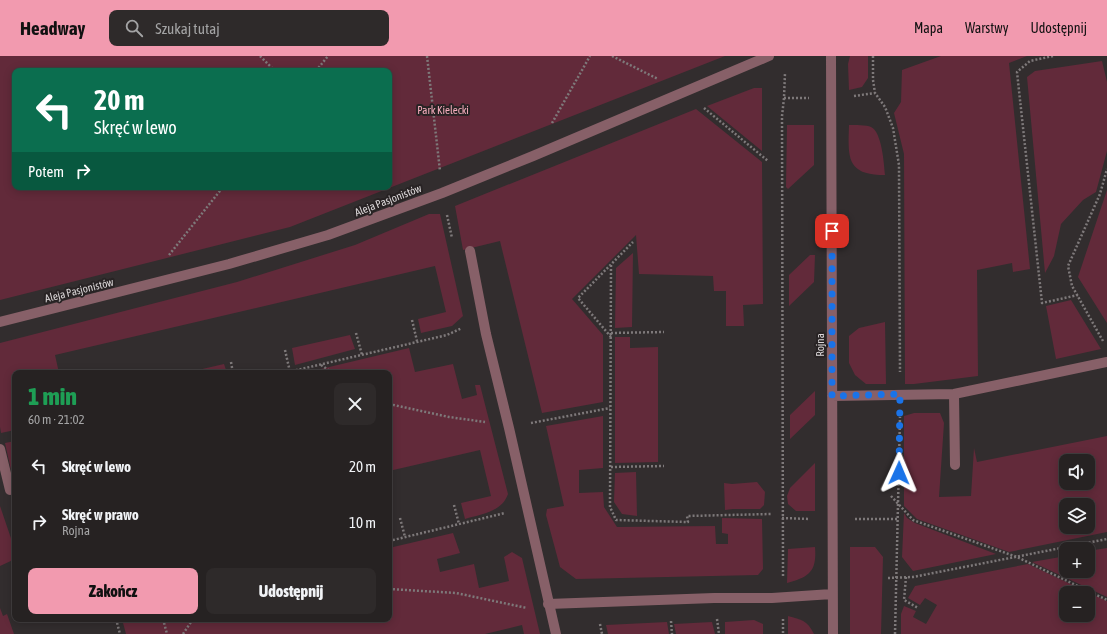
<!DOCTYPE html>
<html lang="pl">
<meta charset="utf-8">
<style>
body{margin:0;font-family:"Asap Condensed",sans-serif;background:#2e2a2a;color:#f1f3f6;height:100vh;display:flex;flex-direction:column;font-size:15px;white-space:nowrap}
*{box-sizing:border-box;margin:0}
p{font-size:13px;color:#a4a4a5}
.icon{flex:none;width:22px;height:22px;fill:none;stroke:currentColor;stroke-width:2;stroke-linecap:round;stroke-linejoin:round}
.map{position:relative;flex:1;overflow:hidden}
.sheet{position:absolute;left:12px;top:314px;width:380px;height:252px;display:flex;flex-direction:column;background:#262222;border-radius:8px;box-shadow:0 2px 10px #0003,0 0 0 1px #423f40}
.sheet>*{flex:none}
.banner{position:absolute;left:12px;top:12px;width:380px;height:122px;border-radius:8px;box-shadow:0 2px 10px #0003,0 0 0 1px #423f40;background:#0b6e4f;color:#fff;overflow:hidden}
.fabs{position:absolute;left:1059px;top:398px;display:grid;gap:8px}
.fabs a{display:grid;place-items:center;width:36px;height:36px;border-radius:8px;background:#262222;box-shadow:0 2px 10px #0003,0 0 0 1px #423f40;font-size:20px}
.pin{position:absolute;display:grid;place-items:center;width:34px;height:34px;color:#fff;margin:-17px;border-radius:8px;box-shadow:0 2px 6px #0006}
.me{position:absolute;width:44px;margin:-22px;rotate:1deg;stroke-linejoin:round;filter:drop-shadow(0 0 3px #0008)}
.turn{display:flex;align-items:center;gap:14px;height:84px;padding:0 16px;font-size:18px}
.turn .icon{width:52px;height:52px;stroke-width:2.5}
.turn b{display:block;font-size:28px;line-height:34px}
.then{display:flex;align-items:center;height:38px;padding:0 16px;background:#0003;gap:8px;font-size:15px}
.round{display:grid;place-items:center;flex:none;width:42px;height:42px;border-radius:8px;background:#2e2a2a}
.head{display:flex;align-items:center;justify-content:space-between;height:68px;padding:0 16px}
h1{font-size:24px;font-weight:800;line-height:30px;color:#1e9e55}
.action{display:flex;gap:8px;margin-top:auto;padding:8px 16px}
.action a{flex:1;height:46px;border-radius:8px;background:#f29aaf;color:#111;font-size:16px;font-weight:800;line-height:46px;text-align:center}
.action a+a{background:#2e2a2a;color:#f1f3f6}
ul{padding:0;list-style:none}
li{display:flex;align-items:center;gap:12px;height:56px;padding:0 16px}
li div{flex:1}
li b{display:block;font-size:15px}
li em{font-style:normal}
header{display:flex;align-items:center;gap:24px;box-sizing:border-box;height:56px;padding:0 20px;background:#f29aaf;color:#111}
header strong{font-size:19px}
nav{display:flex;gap:22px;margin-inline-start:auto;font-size:14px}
.search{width:280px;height:36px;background:#2e2a2a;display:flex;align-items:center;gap:10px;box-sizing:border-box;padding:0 14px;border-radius:8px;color:#a4a4a5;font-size:15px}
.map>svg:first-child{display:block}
.green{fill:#622a3a;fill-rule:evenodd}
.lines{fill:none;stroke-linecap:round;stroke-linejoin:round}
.path{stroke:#7e797a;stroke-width:2.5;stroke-dasharray:2 2;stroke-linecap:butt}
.minor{stroke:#876068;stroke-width:10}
.route{stroke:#1a73e8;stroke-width:7;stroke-dasharray:0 12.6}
.labels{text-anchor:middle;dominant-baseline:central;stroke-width:4;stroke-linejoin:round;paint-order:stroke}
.park-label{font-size:11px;fill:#f7aebe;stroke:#282324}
.street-label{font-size:11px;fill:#ddd9da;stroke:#282324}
</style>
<header>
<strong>Headway</strong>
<div class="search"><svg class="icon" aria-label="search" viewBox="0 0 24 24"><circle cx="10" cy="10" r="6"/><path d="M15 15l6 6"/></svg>Szukaj tutaj</div>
<nav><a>Mapa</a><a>Warstwy</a><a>Udostępnij</a></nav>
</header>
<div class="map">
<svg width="1107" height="578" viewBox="0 0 1107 578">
<rect width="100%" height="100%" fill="#322d2e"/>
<!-- green -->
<path class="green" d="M 0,0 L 725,0 L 290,171 L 0,244 ZM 15,15 L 389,15 L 389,131 L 15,131 Z
M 850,0 L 868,0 L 868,22 L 862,31 L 849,34 L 848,8 Z
M 941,0 L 1027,0 L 1009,7 L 1030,213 L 1013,216 L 1012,207 L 977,214 L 978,320 L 914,328 L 905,328 L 904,98 L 894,57 L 901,46 L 902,14 Z
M 1102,5 L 1107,26 L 1107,95 L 1096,136 L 1083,144 L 1061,168 L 1054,200 L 1045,217 L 1027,21 L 1035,15 Z
M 754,32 L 762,32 L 762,95 L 707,50 Z
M 696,53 L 762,106 L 763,248 L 743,249 L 744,270 L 726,270 L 726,235 L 714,235 L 713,220 L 639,218 L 636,179 L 572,243 L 603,279 L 603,346 L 542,357 L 500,185 L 463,194 L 455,150 Z
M 787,69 L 814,69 L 814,109 L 788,133 L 786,131 Z
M 849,69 C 854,69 867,69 871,71 C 882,76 884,108 885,119 C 846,119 848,101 849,69 Z
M 1107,134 L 1107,267 L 1078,221 Z
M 429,158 L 440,158 L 463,260 L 452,270 L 421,277 L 418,263 L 446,256 L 435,210 L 55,299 L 59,317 L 15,317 L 15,374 L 1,377 L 0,371 L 0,287 L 237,226 L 355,189 Z
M 633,197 L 632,271 L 615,272 L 616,212 Z
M 810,199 L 815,199 L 814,226 L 789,250 L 789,219 Z
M 1071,244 L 1101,293 L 1056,303 L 1046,250 Z
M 885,266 L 886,328 L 866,328 L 855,319 L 849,307 L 849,280 L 859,272 Z
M 350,279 L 355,293 L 295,309 L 292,292 Z
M 615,281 L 630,281 L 630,292 L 658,291 L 658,406 L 615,407 Z
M 409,292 L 415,316 L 453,308 L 462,343 L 477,339 L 475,329 L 480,329 L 508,438 C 502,456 481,458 465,463 L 461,447 L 491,440 L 480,394 L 389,415 L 389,317 L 304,317 Z
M 224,308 L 227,317 L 185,317 Z
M 815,335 L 815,359 L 790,383 L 790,359 Z
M 914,357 L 940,357 L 944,367 L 939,441 L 971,440 L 974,392 L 977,406 L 1107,380 L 1107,476 L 1009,496 L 917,463 L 904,450 L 904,360 ZM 1066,405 L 1088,405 L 1088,427 L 1066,427 ZM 1066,449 L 1088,449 L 1088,471 L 1066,471 Z
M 603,360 L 603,412 L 579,414 L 579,437 L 603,436 L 604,451 L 617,471 L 715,470 L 716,488 L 728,488 L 728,478 L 722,477 L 722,462 L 762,463 L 763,513 L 758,519 L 576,523 L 560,511 L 546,459 L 547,453 L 564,450 L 546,370 Z
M 15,385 L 15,423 L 13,423 L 5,387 Z
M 815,407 L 815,455 L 796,455 L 788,448 L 787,440 L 790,432 Z
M 636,416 L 637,460 L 622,458 L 614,446 L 615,417 Z
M 757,426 L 765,436 L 764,449 L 760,453 L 733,453 L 725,454 L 724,427 L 732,428 Z
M 0,450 L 15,494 L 13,504 L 0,510 Z
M 904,457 L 907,462 L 915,467 L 996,498 L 913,515 L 902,501 Z
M 453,477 L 460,497 L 437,503 L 440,516 L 474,508 L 479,532 L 509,525 L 504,501 L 512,496 L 522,502 L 540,578 L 524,578 L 522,569 L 485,578 L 126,578 L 122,563 L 389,563 L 389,492 Z
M 815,491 C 817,516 809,521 787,527 L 788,493 Z
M 850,491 L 875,491 L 883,501 L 881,578 L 850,578 Z
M 1107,492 L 1107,541 L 1032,506 L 1066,500 L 1066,515 L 1088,515 L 1088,495 Z
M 1028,508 L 1107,545 L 1107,578 L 901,578 L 901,558 L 904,550 L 916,555 L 913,561 L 926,568 L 937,549 L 925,542 L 920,549 L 908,542 L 915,530 ZM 1066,537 L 1088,537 L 1088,559 L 1066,559 Z
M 0,552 L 3,560 L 7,558 L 14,578 L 0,578 Z
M 788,560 C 802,564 807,564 814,578 L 788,578 Z
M 754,564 L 763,568 L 763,578 L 725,578 L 725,566 Z
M 667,566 L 669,578 L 608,578 L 606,569 Z
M 712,566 L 715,578 L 676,578 L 674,568 Z"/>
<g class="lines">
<!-- path -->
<path class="path" d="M 260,0 L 275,15
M 427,0 L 440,115
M 612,0 L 658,23
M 873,0 L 873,24 L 875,37 L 885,51 L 893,72 L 899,109 L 900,316
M 1053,0 L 1030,5 L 1017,16 L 1042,247 L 1078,239
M 316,15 L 328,0
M 854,40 L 875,37
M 784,42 L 809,42
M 704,52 L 768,105
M 552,67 L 590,0
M 447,159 L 452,182
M 169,199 L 223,131
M 611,209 L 610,451 L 616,464 L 688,466 L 687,460 L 771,458
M 412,264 L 417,285
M 356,277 L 362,299
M 611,277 L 664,276
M 611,281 L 578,242 L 633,186
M 1103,285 L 1072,230 L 1068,210 L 1100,138 L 1107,113
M 285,294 L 290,316
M 231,306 L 233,317
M 321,309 L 333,317
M 284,317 L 447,279 L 462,272
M 389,348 L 449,361 L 485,366
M 531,367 L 610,352
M 611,411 L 664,410
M 891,440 L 913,464 L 1017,501 L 1107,544
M 454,449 L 459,468
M 400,462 L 405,481
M 782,462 L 810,463
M 855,463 L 898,463
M 389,485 L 505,457
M 783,520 L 782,60 L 784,42 L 785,17
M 906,521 L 904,544 L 918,552
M 888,522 L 913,521 L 1107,483
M 389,533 L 456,537 L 527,552
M 116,563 L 120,578
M 163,563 L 167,578
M 717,563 L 719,578
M 783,563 L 783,578
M 671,565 L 672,578
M 600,568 L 602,578
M 183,578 L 193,563
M 895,578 L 900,361"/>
<!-- minor -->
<path class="minor" d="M 831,0 L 833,578
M 470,195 L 486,278 L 509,372 L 556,578
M 0,266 L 229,208 L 328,179 L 442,137 L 533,100 L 769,0
M 954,338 L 955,409
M 832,340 L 954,338 L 1107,306
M 0,393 L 10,434
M 548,548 L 714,542 L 772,542 L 832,538"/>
</g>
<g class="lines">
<!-- route -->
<path class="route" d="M 832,175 L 832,340 L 900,338 L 899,417"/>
</g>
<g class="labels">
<!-- park labels -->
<g class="park-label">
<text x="443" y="54">Park Kielecki</text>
</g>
<!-- street labels -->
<g class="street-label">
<text transform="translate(388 144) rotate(-21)">Aleja Pasjonistów</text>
<text transform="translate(79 234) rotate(-14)">Aleja Pasjonistów</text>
<text transform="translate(820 289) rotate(-90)">Rojna</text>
</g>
</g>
</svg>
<div class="fabs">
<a><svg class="icon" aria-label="sound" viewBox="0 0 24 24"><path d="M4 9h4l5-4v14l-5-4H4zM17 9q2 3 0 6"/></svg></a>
<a><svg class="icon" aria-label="layers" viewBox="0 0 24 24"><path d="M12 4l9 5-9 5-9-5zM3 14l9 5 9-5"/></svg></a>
<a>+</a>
<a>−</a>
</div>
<div class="pin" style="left:832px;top:175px;background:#d93025"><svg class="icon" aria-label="arrive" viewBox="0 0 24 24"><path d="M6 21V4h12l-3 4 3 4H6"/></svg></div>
<svg class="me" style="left:899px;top:417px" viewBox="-20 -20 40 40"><path d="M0-17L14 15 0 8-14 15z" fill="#1a73e8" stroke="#fff" stroke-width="4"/></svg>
<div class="banner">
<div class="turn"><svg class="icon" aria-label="left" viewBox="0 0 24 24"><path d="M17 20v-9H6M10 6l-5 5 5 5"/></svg><div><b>20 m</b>Skręć w lewo</div></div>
<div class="then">Potem<svg class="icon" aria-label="right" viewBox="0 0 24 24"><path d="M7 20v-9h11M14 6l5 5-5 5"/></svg></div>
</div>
<section class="sheet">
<div class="head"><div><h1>1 min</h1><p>60 m · 21:02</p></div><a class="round"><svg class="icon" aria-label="close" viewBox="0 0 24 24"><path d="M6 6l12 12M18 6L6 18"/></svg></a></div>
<ul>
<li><svg class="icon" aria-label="left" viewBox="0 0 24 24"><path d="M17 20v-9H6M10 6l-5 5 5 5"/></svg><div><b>Skręć w lewo</b></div><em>20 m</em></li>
<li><svg class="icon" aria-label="right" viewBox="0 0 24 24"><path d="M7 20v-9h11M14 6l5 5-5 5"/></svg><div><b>Skręć w prawo</b><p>Rojna</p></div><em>10 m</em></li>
</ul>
<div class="action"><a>Zakończ</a><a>Udostępnij</a></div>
</section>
</div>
